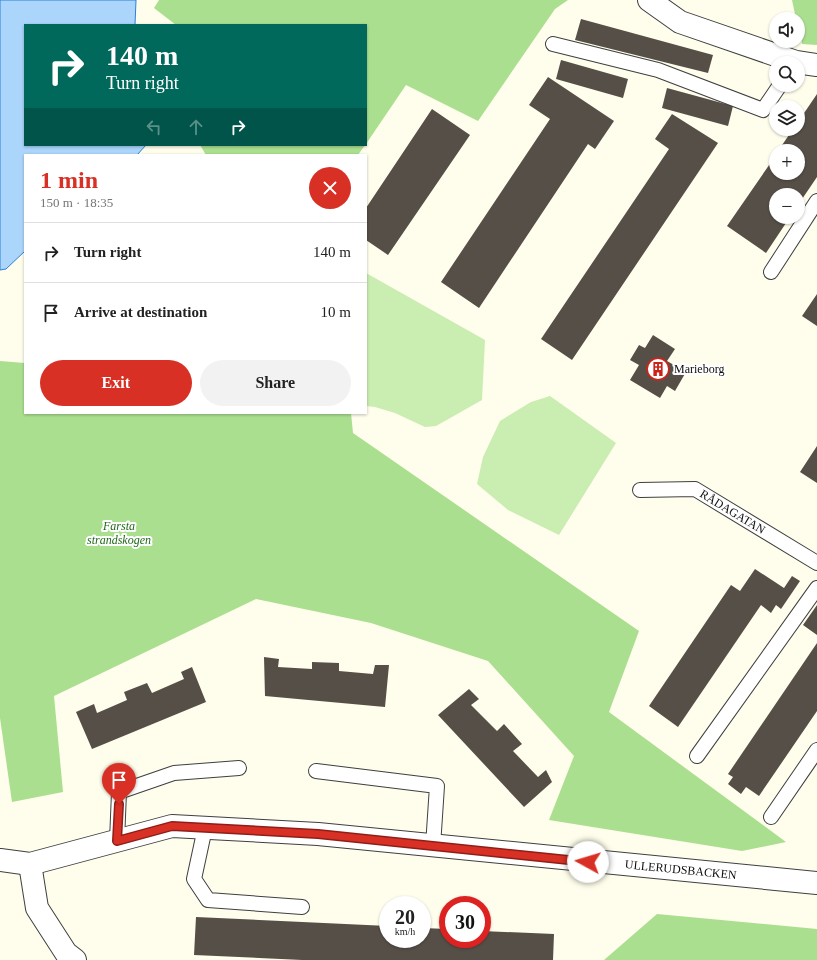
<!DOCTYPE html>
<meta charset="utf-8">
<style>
body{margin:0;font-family:"Times New Roman",serif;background:#f2f2f2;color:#222;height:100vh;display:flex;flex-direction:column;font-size:15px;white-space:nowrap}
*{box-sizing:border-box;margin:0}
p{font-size:13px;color:#767676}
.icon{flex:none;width:22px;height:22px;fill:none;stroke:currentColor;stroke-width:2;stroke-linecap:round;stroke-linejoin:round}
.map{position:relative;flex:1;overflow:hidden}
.side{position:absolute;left:24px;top:154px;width:343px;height:260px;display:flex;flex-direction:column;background:#fff;border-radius:0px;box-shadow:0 1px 3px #0004}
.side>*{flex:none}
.top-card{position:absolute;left:24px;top:24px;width:343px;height:122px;border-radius:0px;box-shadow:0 1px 3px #0004;background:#00695c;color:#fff;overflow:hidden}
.buttons{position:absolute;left:769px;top:12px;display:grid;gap:8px}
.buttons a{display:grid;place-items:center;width:36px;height:36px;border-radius:50%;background:#fff;box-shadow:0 1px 3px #0004;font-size:20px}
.speed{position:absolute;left:379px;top:896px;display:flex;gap:8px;font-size:20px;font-weight:700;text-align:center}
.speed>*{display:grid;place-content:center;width:52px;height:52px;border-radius:50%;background:#fff;box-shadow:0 1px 3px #0004;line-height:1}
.speed small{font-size:10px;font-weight:400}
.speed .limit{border:6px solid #d22;background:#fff;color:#111}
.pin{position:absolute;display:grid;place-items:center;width:34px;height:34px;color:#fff;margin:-41px -17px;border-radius:50% 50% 50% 0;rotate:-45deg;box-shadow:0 0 4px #0007}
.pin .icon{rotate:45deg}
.me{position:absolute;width:44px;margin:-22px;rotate:276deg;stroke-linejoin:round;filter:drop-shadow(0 0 3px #0008)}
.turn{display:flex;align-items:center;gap:14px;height:84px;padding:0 16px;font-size:18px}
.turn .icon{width:52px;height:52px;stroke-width:2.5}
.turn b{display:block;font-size:28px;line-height:34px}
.lanes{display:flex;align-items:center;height:38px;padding:0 16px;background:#0003;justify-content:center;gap:20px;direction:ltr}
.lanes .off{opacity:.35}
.round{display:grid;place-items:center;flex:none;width:42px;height:42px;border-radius:21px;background:#f2f2f2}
.overview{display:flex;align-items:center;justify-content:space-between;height:68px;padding:0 16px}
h1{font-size:24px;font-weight:700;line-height:30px;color:#d93025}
.primary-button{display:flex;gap:8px;margin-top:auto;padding:8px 16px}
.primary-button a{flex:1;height:46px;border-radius:24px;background:#d93025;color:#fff;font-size:16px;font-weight:700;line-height:46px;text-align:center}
.primary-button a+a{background:#f2f2f2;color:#222}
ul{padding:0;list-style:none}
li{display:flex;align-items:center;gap:12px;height:60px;padding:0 16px;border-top:1px solid #e0e0e0}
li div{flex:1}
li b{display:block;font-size:15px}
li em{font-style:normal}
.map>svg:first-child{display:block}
.green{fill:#caedb2}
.forest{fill:#abdf90}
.water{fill:#abd5fb;stroke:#2c81d9}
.building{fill:#564f48}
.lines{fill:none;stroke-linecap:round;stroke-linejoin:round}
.lane-casing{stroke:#3f3f3f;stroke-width:16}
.street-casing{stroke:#3f3f3f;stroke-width:24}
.lane{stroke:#fff;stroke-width:14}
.street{stroke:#fff;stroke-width:22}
.route-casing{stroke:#8d1f18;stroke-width:10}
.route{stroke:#d93025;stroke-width:7}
.labels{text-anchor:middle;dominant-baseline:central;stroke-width:4;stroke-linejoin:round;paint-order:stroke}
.poi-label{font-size:12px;fill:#0c0c0c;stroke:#fff;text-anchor:start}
.street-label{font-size:12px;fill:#0c0c0c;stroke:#fff}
.park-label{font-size:12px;font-style:italic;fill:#1f6917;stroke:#fff}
</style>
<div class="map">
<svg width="817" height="960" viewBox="0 0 817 960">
<rect width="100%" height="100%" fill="#fffdeb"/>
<!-- green -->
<path class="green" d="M 366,273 L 485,340 L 482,400 L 436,426 L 425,427 L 395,413 L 375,407 L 366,406 Z
M 550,396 L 616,443 L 559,535 L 508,510 L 477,484 L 483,457 L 500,421 L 531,402 Z"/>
<!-- forest -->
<path class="forest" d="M 159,0 L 568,0 L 555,9 L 478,121 L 406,85 L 366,144 L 366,25 L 176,25 L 154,8 Z
M 792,0 L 817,0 L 817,45 L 802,44 L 798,19 L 796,19 Z
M 200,145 L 365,145 L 358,155 L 206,155 Z
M 0,361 L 25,363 L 25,413 L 351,413 L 353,433 L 639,631 L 609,712 L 786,842 L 742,851 L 549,820 L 574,756 L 488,661 L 371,623 L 256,599 L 54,696 L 63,792 L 12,802 L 0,718 Z
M 657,914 L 817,929 L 817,960 L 604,960 Z"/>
<!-- water -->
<path class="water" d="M 0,0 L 136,0 L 135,25 L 25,25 L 25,145 L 146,145 L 137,155 L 25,155 L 25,251 L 6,269 L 0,270 Z"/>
<!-- building -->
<path class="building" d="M 581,19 L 713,55 L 708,73 L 575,40 Z
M 561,60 L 628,79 L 623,98 L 556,79 Z
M 548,77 L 614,121 L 595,149 L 588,144 L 479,308 L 441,282 L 550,119 L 529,105 Z
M 667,88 L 733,106 L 728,126 L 662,108 Z
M 817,94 L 817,177 L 798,205 L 798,195 L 776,195 L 776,217 L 790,217 L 766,253 L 727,226 L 776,155 L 776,173 L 798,173 L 798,151 L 778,151 L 793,129 L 798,129 L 798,122 Z
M 432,109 L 470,135 L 388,255 L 366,240 L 366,208 Z
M 672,114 L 718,143 L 572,360 L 541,339 L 669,149 L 655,139 Z
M 817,294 L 817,326 L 802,316 Z
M 653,335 L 675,349 L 667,361 L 686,372 L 675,391 L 667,386 L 660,398 L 630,380 L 639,365 L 630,360 L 639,345 L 645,348 Z
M 817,446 L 817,483 L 800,472 Z
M 755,569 L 784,588 L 792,576 L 800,581 L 781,609 L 776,605 L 771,613 L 761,605 L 678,727 L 649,706 L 731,585 L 740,591 Z
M 817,605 L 817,635 L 803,625 Z
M 817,643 L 817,711 L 759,796 L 746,787 L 741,794 L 728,784 L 733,777 L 728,774 Z
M 264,657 L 279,659 L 278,667 L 312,669 L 312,662 L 339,663 L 339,671 L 373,674 L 375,665 L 389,665 L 385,707 L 265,696 Z
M 192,667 L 206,702 L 92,749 L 76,712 L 94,704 L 97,713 L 127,700 L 124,692 L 147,683 L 152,693 L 184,679 L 181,672 Z
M 469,689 L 479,699 L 471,705 L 497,731 L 504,724 L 522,744 L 513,751 L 538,777 L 546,770 L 552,782 L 524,807 L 438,715 Z
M 196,917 L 388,926 L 388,939 L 422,939 L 422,928 L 448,929 L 448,939 L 482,939 L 482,931 L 554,934 L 553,960 L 302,960 L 194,955 Z"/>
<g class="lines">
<!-- lane casing -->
<g class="lane-casing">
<g id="lane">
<path d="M 553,44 L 658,70 L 763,110 L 780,85"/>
<path d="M 771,272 L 817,201"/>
<path id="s1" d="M 640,490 L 695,489 L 817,563"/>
<path d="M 697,756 L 817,588"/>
<path d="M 316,771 L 437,786 L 433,846"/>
<path d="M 771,817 L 817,750"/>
<path d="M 205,828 L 194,879 L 208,900 L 302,907"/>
<path d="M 117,841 L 119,792 L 174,773 L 239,768"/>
</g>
</g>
<!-- street casing -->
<g class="street-casing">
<g id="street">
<path d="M 649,0 L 680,22 L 796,62 L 817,65"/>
<path id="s2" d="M 0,860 L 30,864 L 172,826 L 318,834 L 817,883"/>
<path d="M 30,864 L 37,908 L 66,953 L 75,960"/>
</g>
</g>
<!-- lane -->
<use href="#lane" class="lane"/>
<!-- street -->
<use href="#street" class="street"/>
</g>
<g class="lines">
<!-- route casing -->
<g class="route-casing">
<path id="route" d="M 119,804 L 117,841 L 172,826 L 318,834 L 588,862"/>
</g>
<!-- route -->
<use href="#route" class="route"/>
</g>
<!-- icons -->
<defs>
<g id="building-ring" transform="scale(1.15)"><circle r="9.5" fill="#fff" stroke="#c82419" stroke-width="1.5"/><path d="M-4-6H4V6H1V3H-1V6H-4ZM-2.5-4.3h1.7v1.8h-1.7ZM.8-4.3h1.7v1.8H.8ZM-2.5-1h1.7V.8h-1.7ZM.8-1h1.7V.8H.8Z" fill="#c82419"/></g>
</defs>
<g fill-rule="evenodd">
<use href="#building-ring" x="658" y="369"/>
</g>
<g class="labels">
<!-- poi labels -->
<g class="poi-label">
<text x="674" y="369">Marieborg</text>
</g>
<!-- street labels -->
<g class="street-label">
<text stroke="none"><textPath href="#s1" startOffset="99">RÅDAGATAN</textPath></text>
<text stroke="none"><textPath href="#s2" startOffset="688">ULLERUDSBACKEN</textPath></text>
</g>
<!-- park labels -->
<g class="park-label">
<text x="119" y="526">Farsta<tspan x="119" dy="14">strandskogen</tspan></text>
</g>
</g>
</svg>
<div class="buttons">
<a><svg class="icon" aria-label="sound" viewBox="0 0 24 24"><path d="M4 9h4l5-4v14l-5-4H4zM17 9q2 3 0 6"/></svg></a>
<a><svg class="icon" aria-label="search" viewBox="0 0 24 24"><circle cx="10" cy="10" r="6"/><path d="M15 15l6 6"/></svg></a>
<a><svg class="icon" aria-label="layers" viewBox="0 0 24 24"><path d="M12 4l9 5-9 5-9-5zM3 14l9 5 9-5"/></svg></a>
<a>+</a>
<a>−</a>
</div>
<div class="speed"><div>20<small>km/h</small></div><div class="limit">30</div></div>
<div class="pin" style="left:119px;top:804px;background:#d93025"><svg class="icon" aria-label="arrive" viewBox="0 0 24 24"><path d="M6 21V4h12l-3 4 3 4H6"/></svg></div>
<svg class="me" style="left:588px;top:862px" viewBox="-20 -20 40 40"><circle r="19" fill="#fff"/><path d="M0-13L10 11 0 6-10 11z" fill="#d93025"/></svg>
<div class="top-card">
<div class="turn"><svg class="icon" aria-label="right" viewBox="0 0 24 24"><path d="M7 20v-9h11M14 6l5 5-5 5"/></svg><div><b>140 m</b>Turn right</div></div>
<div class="lanes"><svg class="icon off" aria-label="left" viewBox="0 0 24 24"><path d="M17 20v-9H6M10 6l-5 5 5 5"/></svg><svg class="icon off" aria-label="ahead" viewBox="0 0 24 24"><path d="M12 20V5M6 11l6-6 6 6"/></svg><svg class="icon" aria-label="right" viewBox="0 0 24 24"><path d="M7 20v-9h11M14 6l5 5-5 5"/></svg></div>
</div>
<section class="side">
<div class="overview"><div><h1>1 min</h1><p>150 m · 18:35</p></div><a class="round" style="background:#d93025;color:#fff"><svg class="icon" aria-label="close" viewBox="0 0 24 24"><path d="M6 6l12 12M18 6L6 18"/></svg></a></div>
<ul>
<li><svg class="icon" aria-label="right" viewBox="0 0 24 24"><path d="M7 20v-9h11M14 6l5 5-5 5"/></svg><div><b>Turn right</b></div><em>140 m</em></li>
<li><svg class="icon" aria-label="arrive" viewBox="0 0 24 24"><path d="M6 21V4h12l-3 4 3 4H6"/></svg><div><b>Arrive at destination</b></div><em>10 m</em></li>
</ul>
<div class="primary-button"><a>Exit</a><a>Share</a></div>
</section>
</div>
